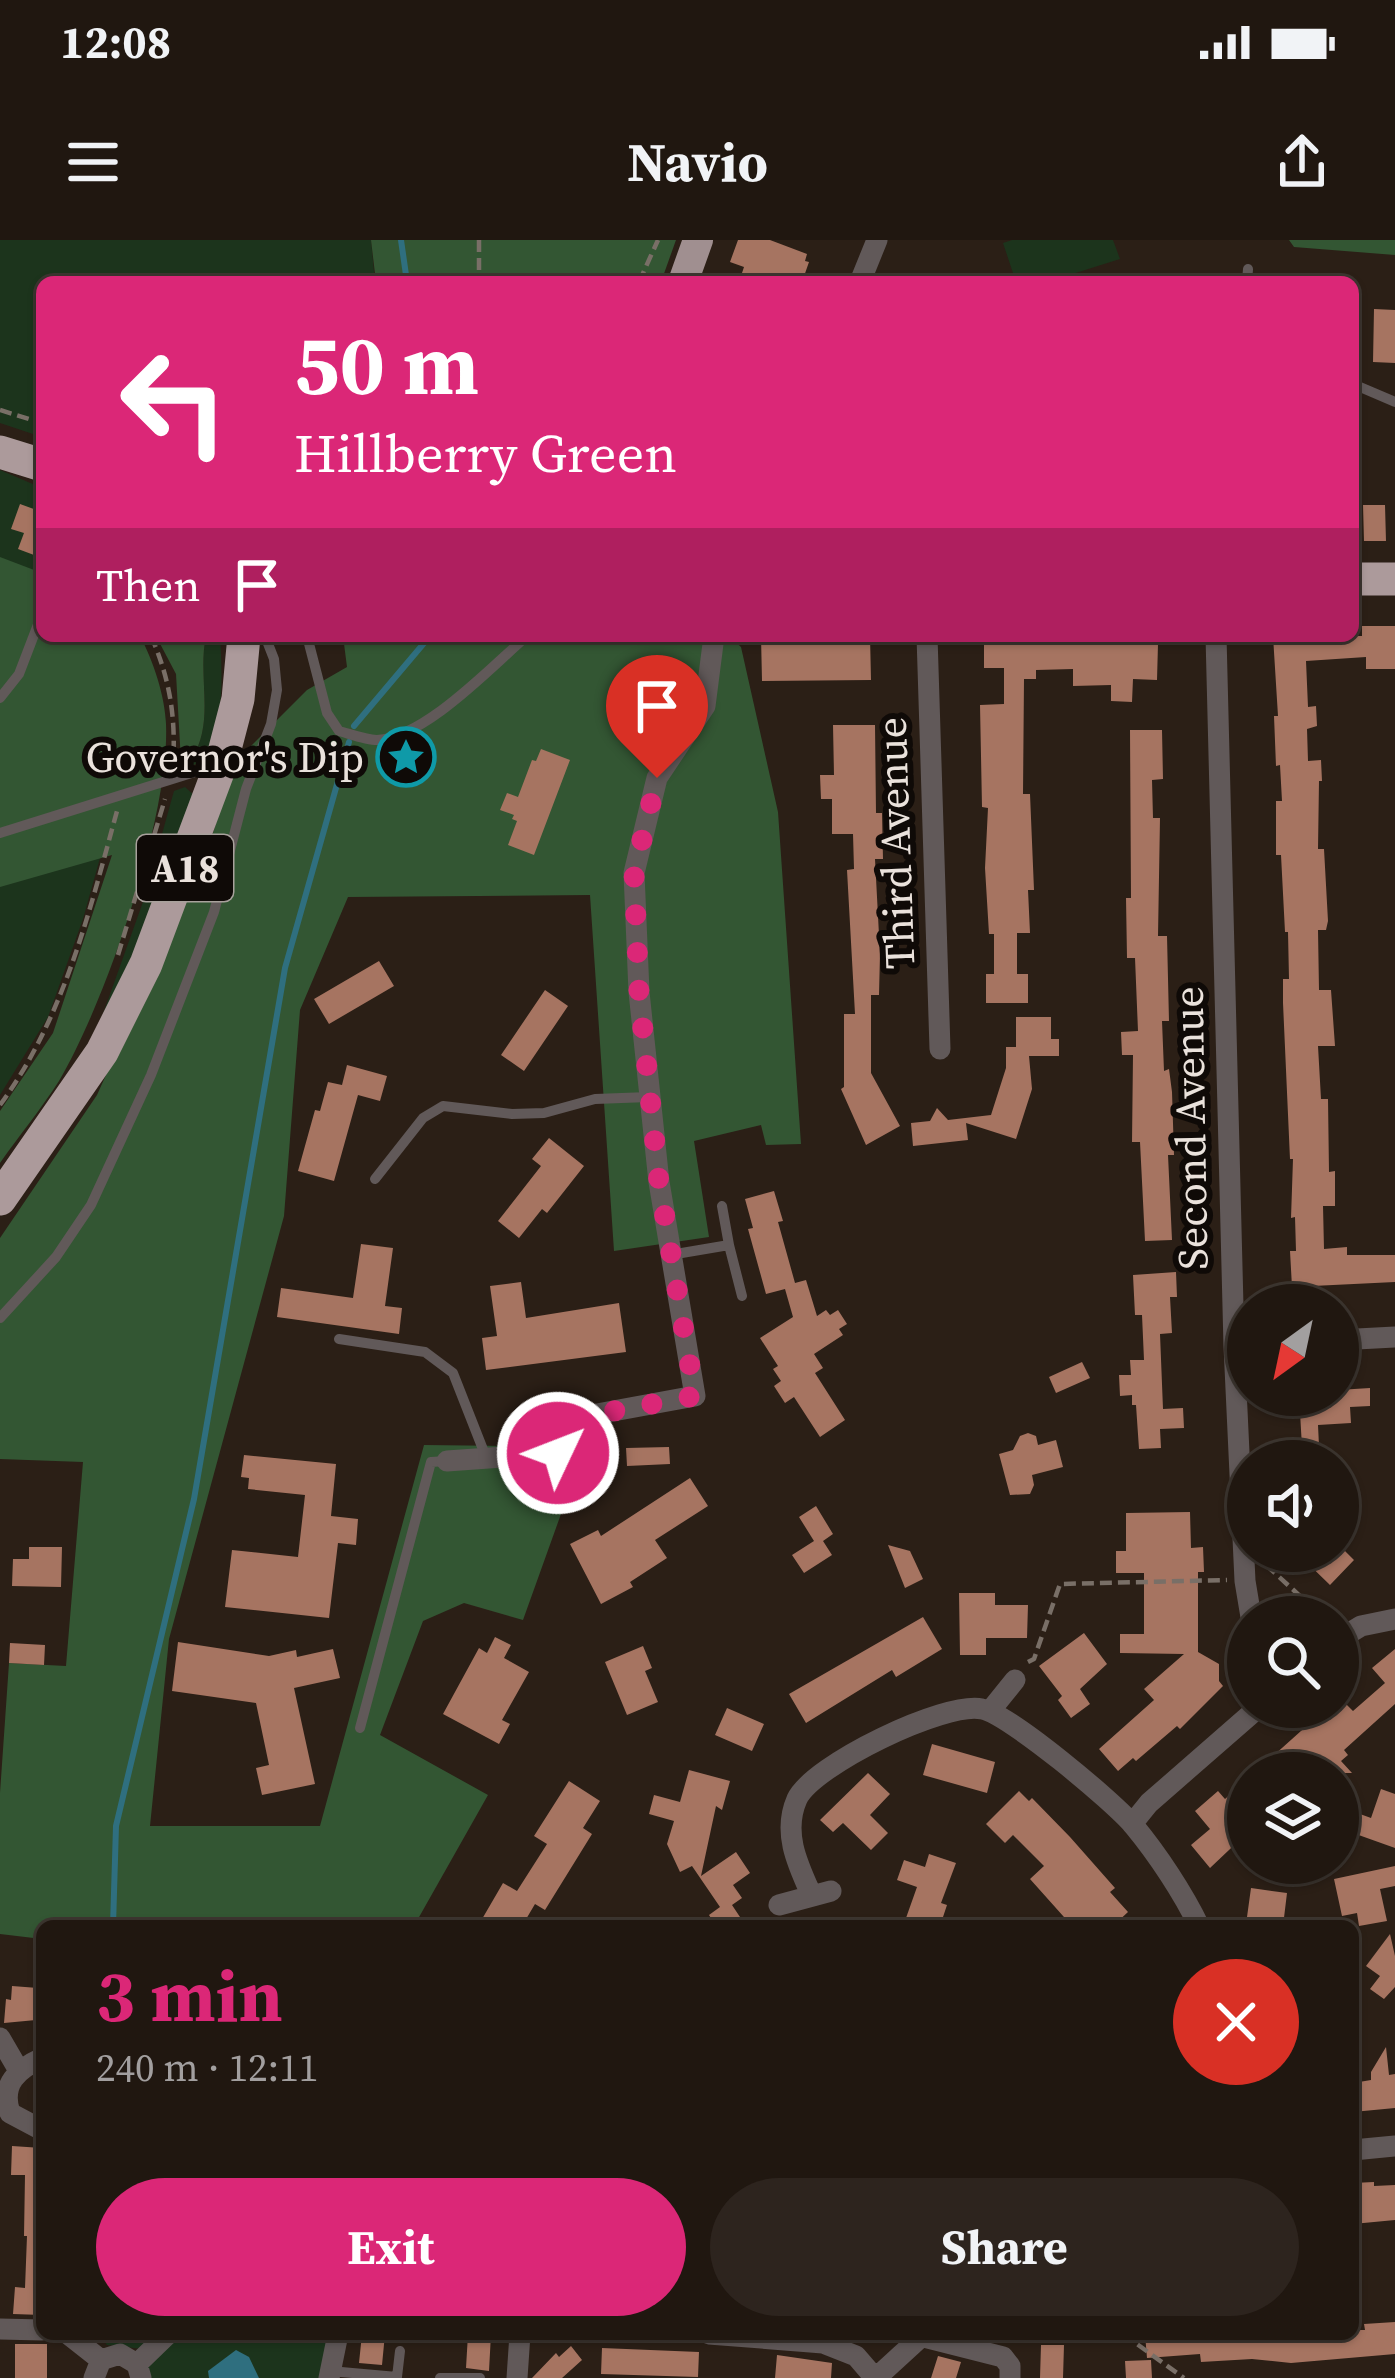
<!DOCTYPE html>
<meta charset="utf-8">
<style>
body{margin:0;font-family:"Source Serif 4",serif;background:#2d241e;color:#f1f3f6;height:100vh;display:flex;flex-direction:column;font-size:45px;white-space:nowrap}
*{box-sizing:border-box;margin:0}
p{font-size:39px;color:#a29f9f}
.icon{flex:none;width:66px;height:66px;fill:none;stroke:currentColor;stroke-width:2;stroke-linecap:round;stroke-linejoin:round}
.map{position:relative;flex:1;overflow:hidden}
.details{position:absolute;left:36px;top:1680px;width:1323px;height:420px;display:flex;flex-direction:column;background:#201710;border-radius:18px;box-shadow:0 3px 9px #0004,0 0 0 3px #3d3630}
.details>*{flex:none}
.hud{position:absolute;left:36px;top:36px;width:1323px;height:366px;border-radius:18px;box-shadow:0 3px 9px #0004,0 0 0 3px #3d3630;background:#db2777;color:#fff;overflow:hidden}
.needle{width:78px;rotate:213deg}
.buttons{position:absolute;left:1227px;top:1044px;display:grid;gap:24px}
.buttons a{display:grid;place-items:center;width:132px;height:132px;border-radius:50%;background:#201710;box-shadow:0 3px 9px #0004,0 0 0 3px #3d3630;font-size:60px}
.pin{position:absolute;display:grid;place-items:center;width:102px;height:102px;color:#fff;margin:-123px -51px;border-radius:50% 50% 50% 0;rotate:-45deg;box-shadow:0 0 12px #0007}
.pin .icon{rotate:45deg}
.me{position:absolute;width:132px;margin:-66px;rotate:47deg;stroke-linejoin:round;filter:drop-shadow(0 0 9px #0008)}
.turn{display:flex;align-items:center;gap:42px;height:252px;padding:0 60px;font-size:54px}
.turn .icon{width:156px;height:156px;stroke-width:2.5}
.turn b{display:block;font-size:84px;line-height:102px}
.then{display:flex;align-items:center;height:114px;padding:0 60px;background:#0003;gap:24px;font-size:45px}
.round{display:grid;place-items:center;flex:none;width:126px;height:126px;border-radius:63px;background:#2d241e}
.headline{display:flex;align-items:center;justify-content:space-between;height:204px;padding:0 60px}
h1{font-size:72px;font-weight:700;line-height:90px;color:#db2777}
.cta{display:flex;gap:24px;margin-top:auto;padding:24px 60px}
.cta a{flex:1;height:138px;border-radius:72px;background:#db2777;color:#fff;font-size:48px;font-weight:700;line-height:138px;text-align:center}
.cta a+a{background:#2d241e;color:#f1f3f6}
.status{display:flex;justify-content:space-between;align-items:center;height:84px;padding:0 60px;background:#201710;direction:ltr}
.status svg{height:33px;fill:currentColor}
header{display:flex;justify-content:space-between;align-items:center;height:156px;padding:0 60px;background:#201710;font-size:54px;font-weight:700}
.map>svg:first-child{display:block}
.green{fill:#1c341c}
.forest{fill:#335633}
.water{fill:#2f6f7f}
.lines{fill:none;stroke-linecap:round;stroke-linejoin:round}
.stream{stroke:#2f6f7f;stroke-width:6}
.building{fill:#a67461}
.path{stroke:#796f67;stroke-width:4.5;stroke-dasharray:12 6;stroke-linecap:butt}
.service{stroke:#615959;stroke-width:10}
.minor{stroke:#615959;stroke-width:21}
.primary{stroke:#a08f90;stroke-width:30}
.trunk{stroke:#ac9a9b;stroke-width:33}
.route{stroke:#db2777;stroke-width:21;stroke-dasharray:0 37.8}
.labels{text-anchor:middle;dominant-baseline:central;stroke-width:12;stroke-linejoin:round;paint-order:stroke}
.shield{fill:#0f0a07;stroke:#a8a19c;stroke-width:3}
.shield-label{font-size:39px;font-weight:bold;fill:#eae2dc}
.poi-label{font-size:42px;fill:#eae2dc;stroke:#0f0a07;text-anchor:end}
.street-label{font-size:42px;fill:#eae2dc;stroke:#0f0a07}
</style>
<div class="status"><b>12:08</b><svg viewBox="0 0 49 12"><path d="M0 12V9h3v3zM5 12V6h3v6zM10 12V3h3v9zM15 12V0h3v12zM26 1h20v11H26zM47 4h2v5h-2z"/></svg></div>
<header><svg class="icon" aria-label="menu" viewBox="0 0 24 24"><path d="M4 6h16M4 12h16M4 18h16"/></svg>Navio<svg class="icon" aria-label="share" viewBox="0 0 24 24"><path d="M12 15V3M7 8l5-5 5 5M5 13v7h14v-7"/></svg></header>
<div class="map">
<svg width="1395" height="2138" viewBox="0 0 1395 2138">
<rect width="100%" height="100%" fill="#2b1f16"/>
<!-- green -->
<path class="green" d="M 0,0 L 371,0 L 375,42 L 42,42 L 42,197 L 0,183 Z
M 1012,0 L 1113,0 L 1120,19 L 1047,42 L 1016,42 L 1003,3 Z
M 0,230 L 42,248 L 42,396 L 140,396 L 161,455 L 166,483 L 114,568 L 83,679 L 48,777 L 0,855 Z
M 206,396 L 220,396 C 222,430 228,516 187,528 L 181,522 L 191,520 C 216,481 197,438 206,396 Z
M 185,547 L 196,557 L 158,663 L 99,785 L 144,659 L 172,558 L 174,551 Z
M 98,2094 L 331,2094 L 321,2138 L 150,2138 L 143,2109 L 107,2105 Z"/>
<!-- forest -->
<path class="forest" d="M 371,0 L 676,0 L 661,42 L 376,42 Z
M 1289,0 L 1395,0 L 1395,15 L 1294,7 Z
M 0,317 L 42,333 L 42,396 L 140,396 C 153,420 165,456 166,484 C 170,576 106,761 59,841 C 41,869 19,896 0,923 L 0,871 L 53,793 L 112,615 L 0,647 Z
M 156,396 L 206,396 C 197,438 216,481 191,520 L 181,522 L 176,434 Z
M 343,396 L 729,396 L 741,407 L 778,572 L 801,904 L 766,905 L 761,885 L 694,901 L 709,997 L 614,1011 L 590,655 L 348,657 L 300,770 L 284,976 L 169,1399 L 150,1586 L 320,1586 L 424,1205 L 585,1207 L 523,1380 L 464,1363 L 423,1381 L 380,1495 L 488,1555 L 414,1686 L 42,1686 L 42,1699 L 0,1694 L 0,1553 L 9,1423 L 66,1426 L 83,1222 L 0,1219 L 0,998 L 97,855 L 208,609 L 235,522 L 307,450 L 347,427 Z"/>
<!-- water -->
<path class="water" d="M 236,2110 L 249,2117 L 259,2138 L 209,2138 L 208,2131 Z"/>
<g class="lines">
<!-- stream -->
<path class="stream" d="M 401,0 L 407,42
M 354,486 L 430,396
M 113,1686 L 116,1586 L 194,1259 L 285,728 L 349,502"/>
</g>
<!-- building -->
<path class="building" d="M 738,0 L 770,0 L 807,14 L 805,21 L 809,22 L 802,42 L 784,42 L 764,34 L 761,41 L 742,33 L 744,27 L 730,22 Z
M 1374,69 L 1395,70 L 1395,123 L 1373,122 Z
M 20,264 L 42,272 L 42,318 L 18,309 L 24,293 L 11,289 Z
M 1363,265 L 1385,265 L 1386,301 L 1364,301 Z
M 1362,386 L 1395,386 L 1395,429 L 1366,429 L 1366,417 L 1306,421 L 1308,467 L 1316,466 L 1317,486 L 1307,489 L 1308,521 L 1321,520 L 1322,541 L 1319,541 L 1318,609 L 1324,609 L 1328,681 L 1326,690 L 1318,690 L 1319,750 L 1331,750 L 1335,806 L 1318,806 L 1321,859 L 1328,859 L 1329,932 L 1335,931 L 1335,966 L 1323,966 L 1324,1009 L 1347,1007 L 1347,1015 L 1395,1015 L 1395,1042 L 1292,1047 L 1290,1011 L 1296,1011 L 1295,977 L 1291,978 L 1293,919 L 1290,919 L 1283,763 L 1283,739 L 1289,739 L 1288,692 L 1285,692 L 1281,615 L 1276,615 L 1276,561 L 1282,561 L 1280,525 L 1276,526 L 1274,476 L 1278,476 L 1273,396 L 1362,396 Z
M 761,396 L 870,396 L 871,440 L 762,441 Z
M 1008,396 L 1037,396 L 1037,403 L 1136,396 L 1142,403 L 1158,404 L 1157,440 L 1133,439 L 1132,462 L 1111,461 L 1111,445 L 1073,446 L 1073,429 L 1036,430 L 1036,439 L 1024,439 L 1023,554 L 1030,554 L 1034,650 L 1028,650 L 1030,693 L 1017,693 L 1017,734 L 1028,734 L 1028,763 L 986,763 L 986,734 L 994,734 L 994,694 L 989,694 L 985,628 L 988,568 L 982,567 L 980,465 L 1004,464 L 1004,428 L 984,428 L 984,403 L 1008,402 Z
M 833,485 L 875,485 L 876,573 L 882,573 L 883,619 L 875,619 L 880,714 L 879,755 L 871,755 L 871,833 L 900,886 L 866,905 L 841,849 L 844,847 L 844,774 L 855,774 L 847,630 L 854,629 L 853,594 L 832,594 L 832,559 L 821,559 L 820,535 L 834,535 Z
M 1130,490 L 1162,490 L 1163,539 L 1152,540 L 1153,578 L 1160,578 L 1158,696 L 1167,696 L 1169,781 L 1162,781 L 1164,831 L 1169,829 L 1172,852 L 1174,915 L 1168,915 L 1172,1000 L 1145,1001 L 1140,902 L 1132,902 L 1133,815 L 1122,815 L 1121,792 L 1138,791 L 1135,718 L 1127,718 L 1126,658 L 1131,658 Z
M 541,509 L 570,520 L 534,615 L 508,605 L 517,581 L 512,579 L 514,575 L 500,570 L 507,553 L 518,557 L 532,520 L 536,521 Z
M 379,721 L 394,746 L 329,784 L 314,759 Z
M 545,750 L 568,766 L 524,831 L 501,815 Z
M 1016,777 L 1051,777 L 1051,799 L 1059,799 L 1059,816 L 1029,816 L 1032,849 L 1016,899 L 966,883 L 968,900 L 913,906 L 911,883 L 930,881 L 937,868 L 948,880 L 991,875 L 1006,828 L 1006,807 L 1016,807 Z
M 347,825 L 387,836 L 380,861 L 358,855 L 334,941 L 298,931 L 315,870 L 320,871 L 328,842 L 342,845 Z
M 549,898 L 584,926 L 547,973 L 542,969 L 519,998 L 498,981 L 541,926 L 532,919 Z
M 774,951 L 783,981 L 778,982 L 795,1043 L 806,1040 L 817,1076 L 826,1070 L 830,1075 L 838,1070 L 847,1084 L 839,1089 L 843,1095 L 814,1114 L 823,1128 L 815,1133 L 845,1180 L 820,1197 L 794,1157 L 785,1163 L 774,1146 L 781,1141 L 773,1129 L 778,1126 L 760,1098 L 793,1077 L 785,1049 L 766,1054 L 748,989 L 753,988 L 745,959 Z
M 361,1004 L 393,1008 L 385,1066 L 402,1068 L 399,1094 L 277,1077 L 281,1048 L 353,1058 Z
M 1176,1032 L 1177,1057 L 1170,1057 L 1172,1093 L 1160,1094 L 1163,1169 L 1183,1168 L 1184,1188 L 1160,1189 L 1161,1208 L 1139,1209 L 1136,1165 L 1132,1165 L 1132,1155 L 1120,1156 L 1119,1135 L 1131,1135 L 1130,1120 L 1144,1120 L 1142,1075 L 1135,1075 L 1133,1035 Z
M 521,1042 L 526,1078 L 619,1063 L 626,1112 L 486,1130 L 482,1098 L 497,1096 L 490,1046 Z
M 1082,1122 L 1090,1138 L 1056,1153 L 1049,1137 Z
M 1370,1148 L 1370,1166 L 1350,1167 L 1351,1183 L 1318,1185 L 1319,1206 L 1302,1207 L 1299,1155 L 1338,1155 L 1338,1150 Z
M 1028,1193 L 1036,1196 L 1038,1205 L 1056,1200 L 1063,1227 L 1032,1235 L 1034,1245 L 1030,1254 L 1010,1255 L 999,1214 L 1013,1210 L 1020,1196 Z
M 669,1207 L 670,1224 L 627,1226 L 626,1208 Z
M 244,1215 L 336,1224 L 331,1276 L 358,1279 L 356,1305 L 338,1303 L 329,1378 L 225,1367 L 232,1310 L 298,1317 L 305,1255 L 248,1249 L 249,1238 L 241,1237 Z
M 690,1238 L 708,1266 L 655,1300 L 667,1318 L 630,1342 L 633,1347 L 601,1364 L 570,1304 L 598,1290 L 601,1296 Z
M 816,1266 L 833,1294 L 823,1301 L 832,1315 L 804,1333 L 792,1315 L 814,1301 L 799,1277 Z
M 1190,1272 L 1191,1308 L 1203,1307 L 1204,1332 L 1198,1332 L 1198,1412 L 1219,1424 L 1219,1441 L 1223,1446 L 1180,1489 L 1177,1486 L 1136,1521 L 1133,1518 L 1118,1531 L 1099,1509 L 1154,1460 L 1144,1449 L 1184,1414 L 1120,1413 L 1120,1394 L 1144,1394 L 1144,1333 L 1116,1333 L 1116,1311 L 1126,1311 L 1126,1273 Z
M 888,1305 L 910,1311 L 923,1339 L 905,1348 Z
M 29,1307 L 62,1307 L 61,1347 L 12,1346 L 13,1319 L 29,1319 Z
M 1295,1311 L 1345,1311 L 1354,1320 L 1330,1345 Z
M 959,1353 L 995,1353 L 995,1365 L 1028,1365 L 1027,1398 L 986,1398 L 986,1415 L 960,1415 Z
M 923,1377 L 942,1409 L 896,1437 L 892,1430 L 806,1483 L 789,1454 Z
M 1084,1393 L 1107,1424 L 1080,1449 L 1090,1464 L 1071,1478 L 1058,1460 L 1062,1456 L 1039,1426 Z
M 495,1397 L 511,1405 L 504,1418 L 529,1432 L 502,1480 L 510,1484 L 499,1504 L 443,1474 L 479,1408 L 487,1413 Z
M 178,1402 L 269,1416 L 296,1410 L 297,1417 L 333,1409 L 340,1438 L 294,1448 L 315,1544 L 262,1555 L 256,1528 L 269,1525 L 256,1463 L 172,1451 Z
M 10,1403 L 45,1405 L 44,1425 L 9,1423 Z
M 643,1406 L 652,1428 L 645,1431 L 658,1462 L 627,1475 L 605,1422 Z
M 1395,1409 L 1395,1464 L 1344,1510 L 1348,1515 L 1341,1521 L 1352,1533 L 1325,1533 L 1318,1525 L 1309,1533 L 1254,1533 L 1311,1482 L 1315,1487 L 1343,1461 L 1353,1471 L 1385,1443 L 1372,1428 Z
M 727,1468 L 764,1484 L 752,1511 L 715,1495 Z
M 932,1504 L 995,1522 L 987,1553 L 923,1535 Z
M 689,1530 L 730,1541 L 722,1570 L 716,1566 L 701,1636 L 736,1612 L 750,1633 L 733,1645 L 742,1658 L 732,1665 L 746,1686 L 716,1686 L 709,1675 L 720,1667 L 692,1626 L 680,1632 L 667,1604 L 674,1581 L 649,1574 L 654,1555 L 680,1562 Z
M 868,1533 L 890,1554 L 870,1575 L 888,1593 L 871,1610 L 843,1583 L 833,1592 L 820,1580 Z
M 1248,1539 L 1248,1592 L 1210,1628 L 1191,1605 L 1210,1589 L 1195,1571 L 1218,1551 L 1225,1559 Z
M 569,1541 L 600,1561 L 583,1588 L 592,1594 L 545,1670 L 535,1664 L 522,1686 L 478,1686 L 503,1643 L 517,1651 L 547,1604 L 534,1596 Z
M 1381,1549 L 1395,1554 L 1395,1608 L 1353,1593 L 1360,1574 L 1371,1578 Z
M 1019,1551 L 1029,1561 L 1032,1558 L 1070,1597 L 1115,1648 L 1110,1652 L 1128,1672 L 1113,1686 L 1072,1686 L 1030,1639 L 1044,1626 L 1013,1595 L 1005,1603 L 986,1584 Z
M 929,1614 L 956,1623 L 941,1663 L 947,1665 L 940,1686 L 906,1678 L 917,1647 L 897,1640 L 904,1620 L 925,1627 Z
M 1395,1626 L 1395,1646 L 1380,1649 L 1387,1681 L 1359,1686 L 1357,1673 L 1342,1676 L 1334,1639 Z
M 1251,1648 L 1287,1653 L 1283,1686 L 1261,1686 L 1262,1679 L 1247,1677 Z
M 1390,1694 L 1395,1716 L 1395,1747 L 1384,1759 L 1370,1749 L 1380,1736 L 1366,1726 Z
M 12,1746 L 38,1748 L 36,1780 L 4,1783 L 6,1759 L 11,1760 Z
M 1386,1807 L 1389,1835 L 1395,1834 L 1395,1868 L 1353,1872 L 1353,1843 L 1371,1840 L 1371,1832 Z
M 12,1906 L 42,1908 L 42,2075 L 13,2074 L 15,2047 L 25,2048 L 27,1996 L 24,1996 L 25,1935 L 11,1935 Z
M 1374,1942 L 1374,1946 L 1395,1945 L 1395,1980 L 1353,1984 L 1353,1943 Z
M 1395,2082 L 1395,2114 L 1291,2123 L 1252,2119 L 1201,2122 L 1200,2114 L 1147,2118 L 1145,2094 L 1353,2094 L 1353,2090 L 1365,2090 L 1364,2084 Z
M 362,2094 L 385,2094 L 382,2125 L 359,2123 Z
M 468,2094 L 491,2094 L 489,2131 L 466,2128 Z
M 15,2104 L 47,2104 L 47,2138 L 15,2138 Z
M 1041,2105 L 1064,2105 L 1063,2138 L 1040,2138 Z
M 571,2106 L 582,2120 L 562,2138 L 532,2138 L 556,2113 L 559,2117 Z
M 602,2108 L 699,2112 L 698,2137 L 601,2134 Z
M 777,2115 L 832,2123 L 831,2138 L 775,2138 Z
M 938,2116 L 961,2122 L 956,2138 L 931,2138 Z
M 1151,2120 L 1152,2138 L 1126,2138 L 1125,2121 Z"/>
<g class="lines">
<!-- path -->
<path class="path" d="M 479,0 L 479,42
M 639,42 L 658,0
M 0,170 L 42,183
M 151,396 C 170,439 176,478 173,524
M 118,715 L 165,559
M 0,865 C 64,778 89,673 117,571
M 1266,1325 L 1323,1377
M 1028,1422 L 1034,1419 L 1060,1344 L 1227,1340
M 1123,2094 L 1184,2138"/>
<!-- service -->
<path class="service" d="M 1247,42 L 1248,29
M 1353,144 L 1395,162
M 307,396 L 327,473 L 339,491 C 350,494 366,500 377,500 C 425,498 492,426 527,396
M 0,458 L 19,434 L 42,374
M 0,593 L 214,526
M 375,939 L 423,878 L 443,866 L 512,874 L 544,873 L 595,859 L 649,857
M 729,1005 L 742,1056
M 670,1015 L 729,1005 L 722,966
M 0,1078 L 56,1017 L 91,965 L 151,835 L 214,672 L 246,549 L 271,484 L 277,450 L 274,419 L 265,396
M 339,1099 L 425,1112 L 453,1133 L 486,1217
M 360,1488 L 431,1222 L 447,1221
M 330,2131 L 397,2137 L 400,2111
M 440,2138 L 480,2138"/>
<!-- minor -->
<path class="minor" d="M 860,42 L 877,0
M 927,396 L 940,809
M 1216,396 L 1234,1106 L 1245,1341 L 1251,1377
M 1338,1100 L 1395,1097
M 447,1221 L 558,1213 L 586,1176 L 695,1156 L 659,942 L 639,752 L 634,633 L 657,538 L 705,466 L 714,396
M 1338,1400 L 1361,1386 L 1395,1379
M 990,1471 L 1015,1440
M 1132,1584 L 1149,1563 L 1259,1467
M 812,1656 C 798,1625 782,1593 797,1559 C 813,1525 945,1461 982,1469 C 1009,1474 1114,1562 1134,1586 C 1158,1615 1183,1653 1199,1686
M 779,1665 L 831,1651
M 0,1798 L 18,1829
M 42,1818 C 18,1829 0,1844 10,1873 L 42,1890
M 1353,1910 L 1395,1906
M 0,2089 L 42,2090
M 68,2094 L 101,2120
M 709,2094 L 823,2103 L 856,2116 L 875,2138
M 924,2097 L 1003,2117 L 1010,2126 L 1010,2138
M 137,2124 L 168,2094
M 94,2138 L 101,2120 L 120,2114 L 137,2124 L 141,2138
M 329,2138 L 338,2094
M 517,2138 L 520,2094
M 876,2138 L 924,2094"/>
<!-- primary -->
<path class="primary" d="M 683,42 L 698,0"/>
<!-- trunk -->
<path class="trunk" d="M 0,212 L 42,225
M 1353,339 L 1395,339
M 0,959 L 102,812 L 146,724 L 221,524 L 238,459 L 244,396"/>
</g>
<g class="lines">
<!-- route -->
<path class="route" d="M 558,1213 L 586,1176 L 695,1156 L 659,942 L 639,752 L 634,633 L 657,538"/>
</g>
<!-- icons -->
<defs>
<g id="sight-ring" transform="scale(3)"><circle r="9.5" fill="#0f0a07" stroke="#0f9aa8" stroke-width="1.5"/><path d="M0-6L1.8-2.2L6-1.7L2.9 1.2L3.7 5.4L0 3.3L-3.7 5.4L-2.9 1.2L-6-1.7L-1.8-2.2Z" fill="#0f9aa8"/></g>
</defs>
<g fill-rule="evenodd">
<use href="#sight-ring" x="406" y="517"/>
</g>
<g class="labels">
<!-- shield labels -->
<rect class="shield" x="137" y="595" width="96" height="66" rx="9"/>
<g class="shield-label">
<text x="185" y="628">A18</text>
</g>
<!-- poi labels -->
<g class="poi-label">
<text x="364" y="517">Governor's Dip</text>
</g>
<!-- street labels -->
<g class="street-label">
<text transform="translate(895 603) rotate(-92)">Third Avenue</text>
<text transform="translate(1190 888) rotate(-91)">Second Avenue</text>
</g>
</g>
</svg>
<div class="buttons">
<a><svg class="needle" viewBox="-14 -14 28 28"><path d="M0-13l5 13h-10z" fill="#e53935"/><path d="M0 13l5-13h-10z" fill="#a29f9f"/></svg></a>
<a><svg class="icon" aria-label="sound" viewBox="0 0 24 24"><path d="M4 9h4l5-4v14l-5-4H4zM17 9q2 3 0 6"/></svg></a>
<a><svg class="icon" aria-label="search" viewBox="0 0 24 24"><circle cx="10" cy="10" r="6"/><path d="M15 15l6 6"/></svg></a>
<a><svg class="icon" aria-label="layers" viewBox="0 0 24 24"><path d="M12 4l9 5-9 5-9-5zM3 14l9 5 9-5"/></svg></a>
</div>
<div class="pin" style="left:657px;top:538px;background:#d93025"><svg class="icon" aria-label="arrive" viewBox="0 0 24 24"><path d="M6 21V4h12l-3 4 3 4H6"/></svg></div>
<svg class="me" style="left:558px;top:1213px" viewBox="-20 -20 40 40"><circle r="17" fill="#db2777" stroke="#fff" stroke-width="3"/><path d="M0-11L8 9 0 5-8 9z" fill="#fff"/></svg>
<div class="hud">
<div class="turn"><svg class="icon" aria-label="left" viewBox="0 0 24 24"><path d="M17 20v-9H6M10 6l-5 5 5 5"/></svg><div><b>50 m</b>Hillberry Green</div></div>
<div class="then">Then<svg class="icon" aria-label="arrive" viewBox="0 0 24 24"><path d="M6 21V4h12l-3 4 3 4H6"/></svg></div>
</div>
<section class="details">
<div class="headline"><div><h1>3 min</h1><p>240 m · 12:11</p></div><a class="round" style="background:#d93025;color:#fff"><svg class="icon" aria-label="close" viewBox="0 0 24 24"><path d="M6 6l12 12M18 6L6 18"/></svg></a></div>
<div class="cta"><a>Exit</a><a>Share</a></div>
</section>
</div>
